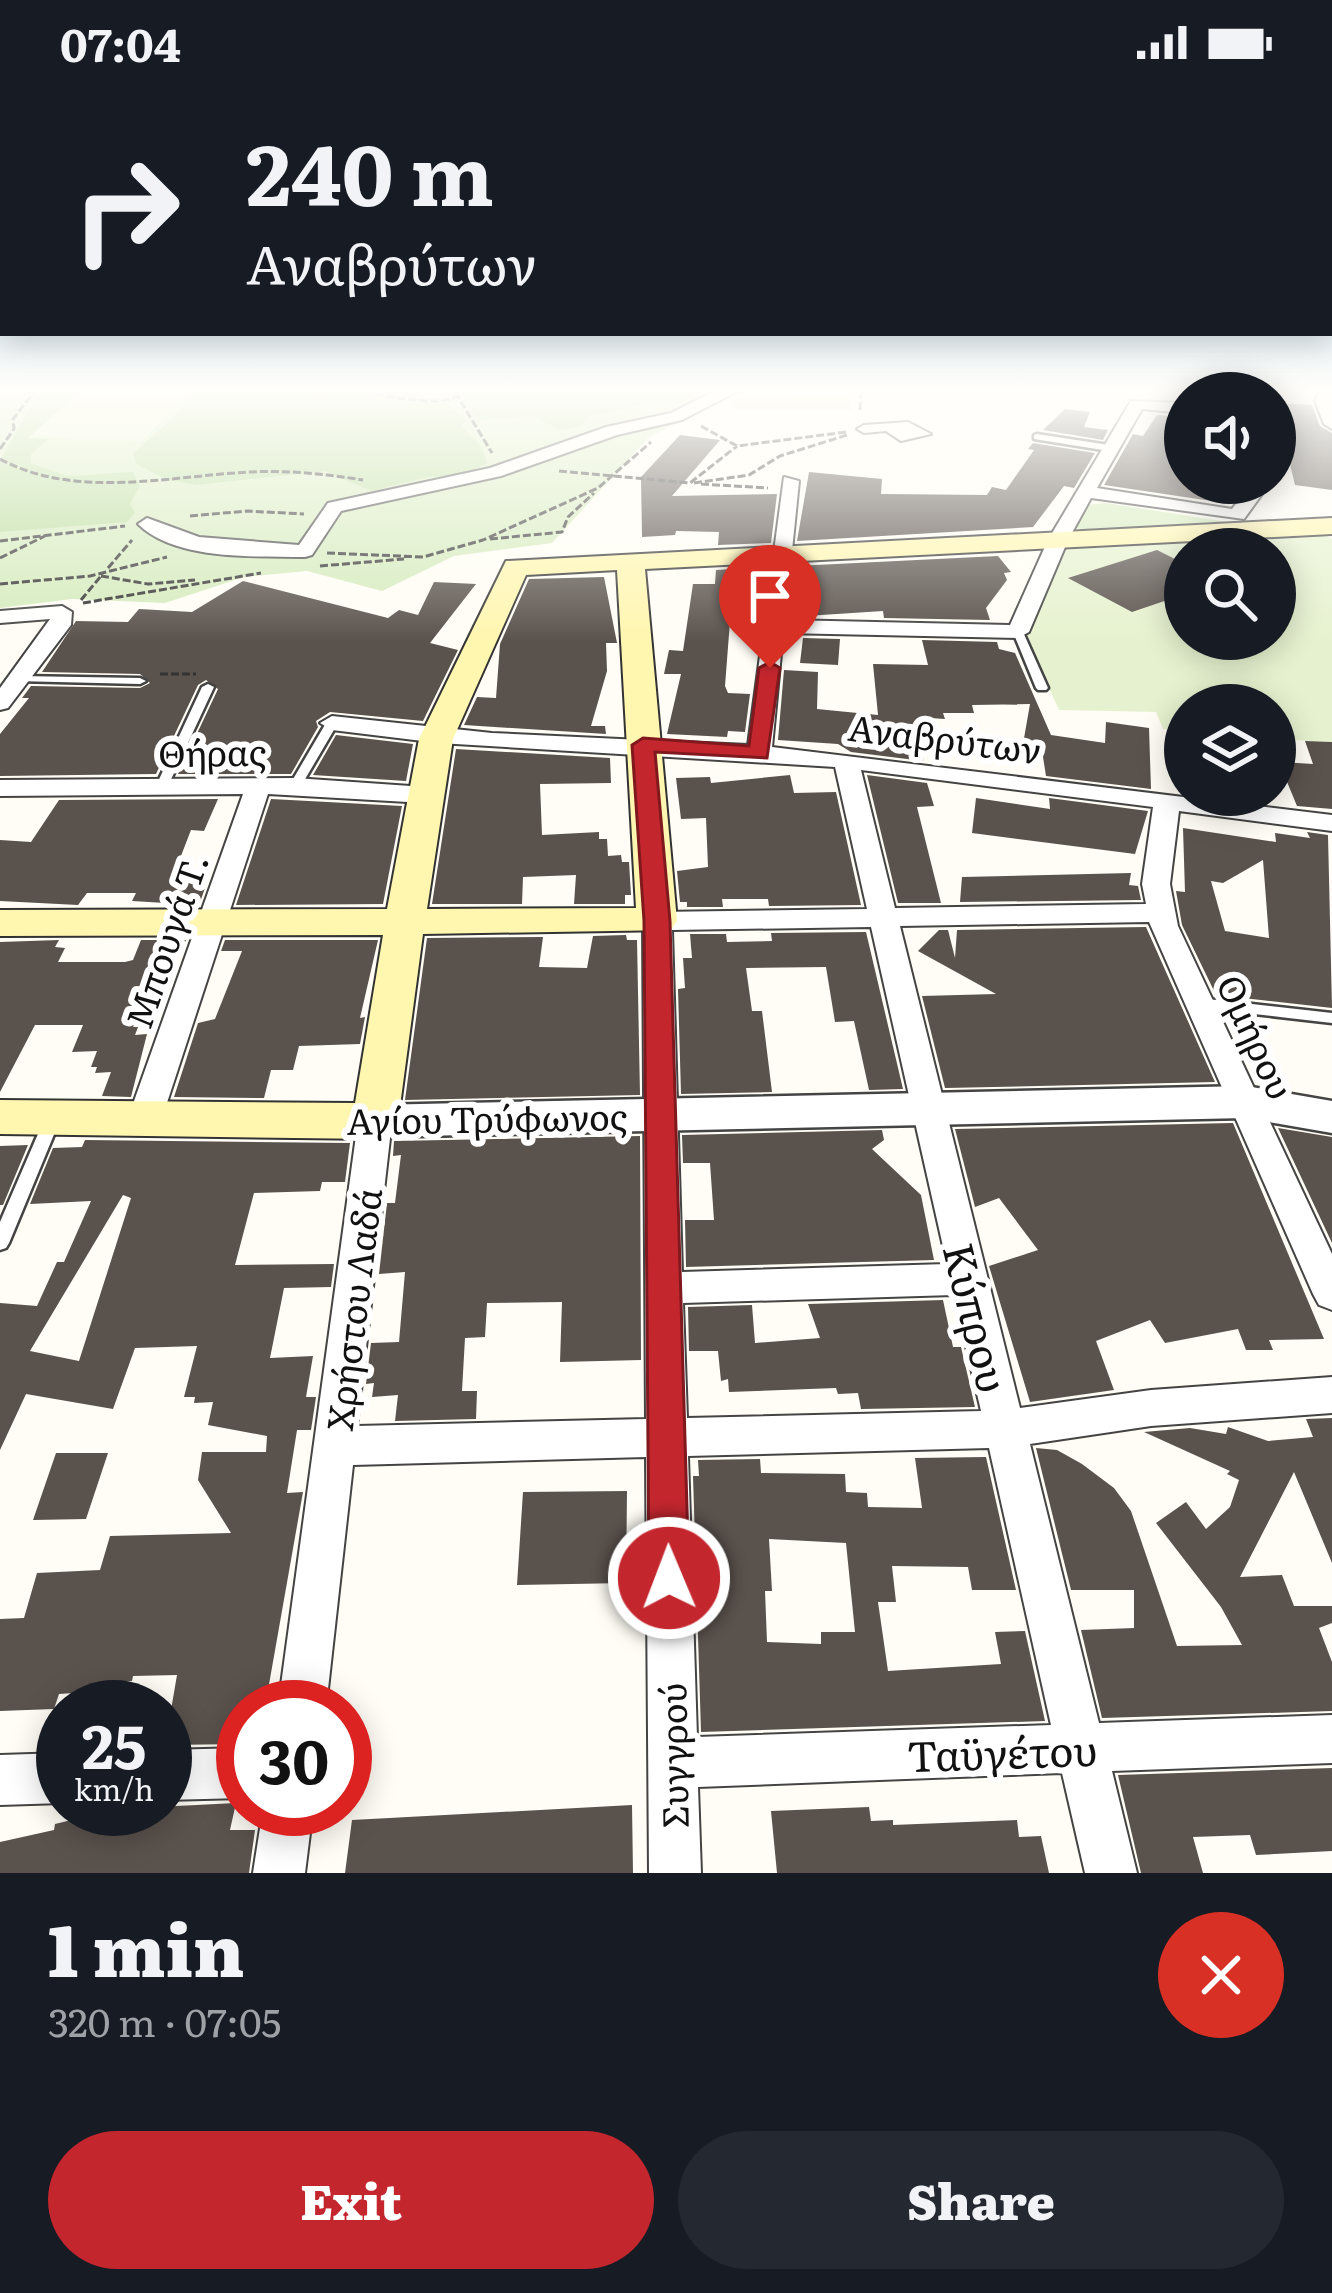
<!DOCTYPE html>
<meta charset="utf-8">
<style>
body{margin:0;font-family:Literata,serif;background:#242831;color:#f1f3f6;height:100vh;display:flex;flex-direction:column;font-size:45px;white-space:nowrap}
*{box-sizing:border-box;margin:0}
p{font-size:39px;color:#9ea1a6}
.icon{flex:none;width:66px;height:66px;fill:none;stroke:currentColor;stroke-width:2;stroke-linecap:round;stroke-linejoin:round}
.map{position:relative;height:1789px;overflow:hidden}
.panel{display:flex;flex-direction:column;background:#171b24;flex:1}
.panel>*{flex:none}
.banner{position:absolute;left:0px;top:0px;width:1332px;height:252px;box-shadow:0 6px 30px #0003;background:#171b24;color:#f1f3f6;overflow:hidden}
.controls{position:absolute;left:1164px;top:288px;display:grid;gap:24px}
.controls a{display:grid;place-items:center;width:132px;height:132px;border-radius:50%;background:#171b24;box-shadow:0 6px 30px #0003;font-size:60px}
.speed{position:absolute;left:36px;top:1596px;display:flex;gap:24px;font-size:60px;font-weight:700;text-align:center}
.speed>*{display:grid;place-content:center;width:156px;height:156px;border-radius:50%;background:#171b24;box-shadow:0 6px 30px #0003;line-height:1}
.speed small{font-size:30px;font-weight:400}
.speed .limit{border:18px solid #d22;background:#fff;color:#111}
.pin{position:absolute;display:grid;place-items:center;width:102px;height:102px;color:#fff;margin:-123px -51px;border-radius:50% 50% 50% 0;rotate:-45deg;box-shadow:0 0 12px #0007}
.pin .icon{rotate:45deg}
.me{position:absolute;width:132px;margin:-66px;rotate:359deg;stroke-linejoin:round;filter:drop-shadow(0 0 9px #0008)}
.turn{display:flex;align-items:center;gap:42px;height:252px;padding:0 48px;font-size:54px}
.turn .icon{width:156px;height:156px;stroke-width:2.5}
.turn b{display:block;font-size:84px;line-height:102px}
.round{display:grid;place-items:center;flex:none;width:126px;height:126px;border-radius:63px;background:#242831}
.headline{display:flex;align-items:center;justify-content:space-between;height:204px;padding:0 48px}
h1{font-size:72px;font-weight:800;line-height:90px}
.primary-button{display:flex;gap:24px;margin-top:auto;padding:24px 48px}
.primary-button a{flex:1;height:138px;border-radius:72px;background:#c4262e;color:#fff;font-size:48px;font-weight:800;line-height:138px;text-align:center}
.primary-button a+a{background:#242831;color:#f1f3f6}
.status{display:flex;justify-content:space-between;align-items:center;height:84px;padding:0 60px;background:#171b24;direction:ltr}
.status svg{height:33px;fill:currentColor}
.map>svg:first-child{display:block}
.green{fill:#d5ebbd}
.forest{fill:#b9dc9c}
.pitch{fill:#e6f2cf;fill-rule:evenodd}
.building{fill:#5a524d;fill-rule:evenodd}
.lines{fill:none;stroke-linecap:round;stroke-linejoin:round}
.service-casing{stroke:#444;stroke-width:5}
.pedestrian-casing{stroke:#444;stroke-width:4}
.minor-casing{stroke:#444;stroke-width:4}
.tertiary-casing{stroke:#444;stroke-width:5}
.secondary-casing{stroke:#333;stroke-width:4}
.path{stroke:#333;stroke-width:3;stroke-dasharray:8 3;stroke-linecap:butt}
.service{fill:#fff;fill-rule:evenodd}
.pedestrian{fill:#fff;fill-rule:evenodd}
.minor{fill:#fff;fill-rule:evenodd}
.tertiary{fill:#fff;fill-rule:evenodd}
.secondary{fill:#fff6b0;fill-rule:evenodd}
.route{fill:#c4262e;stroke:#7f191e;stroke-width:3}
.labels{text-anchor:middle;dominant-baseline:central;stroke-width:12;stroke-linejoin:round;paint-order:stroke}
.street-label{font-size:36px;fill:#111;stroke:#fff}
.near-street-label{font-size:42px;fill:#111;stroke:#fff}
</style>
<div class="status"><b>07:04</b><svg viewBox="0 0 49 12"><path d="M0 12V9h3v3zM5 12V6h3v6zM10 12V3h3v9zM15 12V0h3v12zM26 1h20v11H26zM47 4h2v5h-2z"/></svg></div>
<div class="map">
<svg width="1332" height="1789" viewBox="0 0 1332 1789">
<rect width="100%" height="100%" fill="#fffdf5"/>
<!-- green -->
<path class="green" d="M 0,308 L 733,308 L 648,354 L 552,459 L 454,472 L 382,507 L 307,487 L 244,493 L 165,519 L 72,515 L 0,524 Z
M 1106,419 L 1248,441 L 1084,448 L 1076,443 L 1085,421 Z"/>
<!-- forest -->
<path class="forest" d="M 39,308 L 80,308 L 30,353 L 48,355 L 31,370 L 31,379 L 67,392 L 133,388 L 140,402 L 130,420 L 135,429 L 127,438 L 0,448 L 0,376 Z
M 195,308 L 367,310 L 419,320 L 448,320 L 465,336 L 462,343 L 482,363 L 487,379 L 463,391 L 428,393 L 371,407 L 325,387 L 196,401 L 168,396 L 136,380 L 133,370 C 154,349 179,332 195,308 Z
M 468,308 L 709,308 L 694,312 L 693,316 L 703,319 L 641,321 L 588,333 L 580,342 L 560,346 L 533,332 L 478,336 L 463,317 Z"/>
<!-- pitch -->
<path class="pitch" d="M 80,308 L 189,308 L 142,357 L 28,354 Z
M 849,312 L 852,326 L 732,325 L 731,315 Z
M 1324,451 L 1332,455 L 1332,658 L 1275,655 L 1275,621 L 1185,621 L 1185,647 L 1163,645 L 1156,628 L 1059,626 L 1024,549 L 1066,465 ZM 1185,465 L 1275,465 L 1275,555 L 1185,555 Z"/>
<!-- building -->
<path class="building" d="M 1278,319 L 1312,321 L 1320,342 L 1332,349 L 1332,406 L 1295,401 L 1284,356 L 1295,356 Z
M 1065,325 L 1090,328 L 1084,343 L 1108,346 L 1103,356 L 1043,346 Z
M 1157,331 L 1185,333 L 1185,399 L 1219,399 L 1218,418 L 1104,401 L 1133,350 L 1143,352 Z
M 680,351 L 720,356 L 672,412 L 777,410 L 771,459 L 718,461 L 719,448 L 676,447 L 675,451 L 642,453 L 641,393 Z
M 1033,359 L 1095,369 L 1074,404 L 1064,402 L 1033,443 L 797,457 L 809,388 L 882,395 L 881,410 L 987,411 L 992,403 L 1006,406 L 1034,366 L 1028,365 Z
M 1157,466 L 1185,480 L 1185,510 L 1132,528 L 1068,494 Z
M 998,472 L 1011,488 L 1004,489 L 1007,496 L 986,524 L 990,536 L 884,534 L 883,527 L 806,532 L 806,528 L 797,527 L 801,493 L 794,494 L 795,482 Z
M 767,483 L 766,495 L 754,496 L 752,512 L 732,511 L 725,602 L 728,609 L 750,610 L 745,648 L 728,647 L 727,653 L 667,650 L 681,590 L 664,590 L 669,566 L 683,567 L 693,500 L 715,500 L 716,486 Z
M 604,493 L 617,559 L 606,559 L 607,587 L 591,642 L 605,642 L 606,650 L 464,641 L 477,613 L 496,614 L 500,560 L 529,495 Z
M 243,497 L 388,534 L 399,526 L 418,531 L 434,498 L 476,500 L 430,559 L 458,566 L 423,637 L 330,628 L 316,637 L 318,643 L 291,690 L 178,690 L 218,605 L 206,596 L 198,601 L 156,690 L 0,692 L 0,650 L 29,614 L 22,614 L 31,602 L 140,604 L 150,599 L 140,590 L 42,588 L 76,537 L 128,538 L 139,525 L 192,528 Z
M 803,554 L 840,555 L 838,581 L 800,579 Z
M 922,556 L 997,558 L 999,565 L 1015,569 L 1051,651 L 1105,659 L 1106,638 L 1149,644 L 1151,705 L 1046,692 L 1043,673 L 1033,672 L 1034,661 L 1023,660 L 1030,620 L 972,621 L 974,629 L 943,629 L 945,635 L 930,634 L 923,677 L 851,668 L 838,660 L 778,656 L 784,586 L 818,588 L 817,625 L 878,631 L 873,580 L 928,581 Z
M 336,651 L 413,660 L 406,697 L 313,691 Z
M 1305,657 L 1332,658 L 1332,725 L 1297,722 L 1285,693 L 1281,678 L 1313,680 Z
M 456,665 L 610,674 L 611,699 L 540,700 L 542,751 L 599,748 L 599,755 L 607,755 L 608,772 L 621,771 L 622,778 L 629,778 L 631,811 L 625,811 L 625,820 L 574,820 L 576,791 L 523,793 L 522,820 L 432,820 Z
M 790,691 L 794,709 L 836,708 L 861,821 L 769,822 L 768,815 L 722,815 L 723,823 L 687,823 L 687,818 L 680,818 L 677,787 L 708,783 L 706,734 L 681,735 L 676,694 L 710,693 L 711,699 Z
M 867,691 L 927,699 L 934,722 L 917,723 L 941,819 L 898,819 Z
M 976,714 L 1050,725 L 1049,714 L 1148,727 L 1135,770 L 972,749 Z
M 218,715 L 204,747 L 191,746 L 174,790 L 210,790 L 199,821 L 132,817 L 136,809 L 87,809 L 78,821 L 0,817 L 0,756 L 31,758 L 59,716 Z
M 271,715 L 402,722 L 383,820 L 236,821 Z
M 1183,744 L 1276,758 L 1275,749 L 1310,754 L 1307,748 L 1328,751 L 1332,924 L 1216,911 L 1182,841 L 1176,807 L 1185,808 ZM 1263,776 L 1269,854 L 1225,847 L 1211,797 L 1223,799 Z
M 1131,789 L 1129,801 L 1138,802 L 1141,816 L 960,818 L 962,793 Z
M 1146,843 L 1215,998 L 945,1004 L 922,912 L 996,910 L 918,867 L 939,846 L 948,846 L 955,874 L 957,846 Z
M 866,848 L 903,1005 L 869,1006 L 854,937 L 835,938 L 826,883 L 746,884 L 752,927 L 762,927 L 772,1008 L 681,1010 L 678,905 L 685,904 L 683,874 L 692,874 L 690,850 L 726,850 L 727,858 L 772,857 L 771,849 Z
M 626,851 L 627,856 L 637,856 L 640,1011 L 405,1016 L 427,854 L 543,853 L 539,883 L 587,884 L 593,852 Z
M 59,856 L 55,863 L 65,864 L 58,878 L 125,878 L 133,876 L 141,856 L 186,856 L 165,897 L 154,898 L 133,943 L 138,943 L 135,951 L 147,950 L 131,1013 L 102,1012 L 111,988 L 95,989 L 97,983 L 91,983 L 97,967 L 72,968 L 83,941 L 35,941 L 0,1008 L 0,858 Z
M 225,856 L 378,856 L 360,934 L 365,933 L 360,960 L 299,962 L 293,986 L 271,986 L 264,1014 L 174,1013 L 198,939 L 215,935 L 242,867 L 221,867 Z
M 1233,1039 L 1324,1255 L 1269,1256 L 1273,1266 L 1246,1266 L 1238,1245 L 1165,1259 L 1150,1236 L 1096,1257 L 1114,1306 L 1030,1318 L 989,1182 L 1038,1166 L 999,1114 L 975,1123 L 955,1045 Z
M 1278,1044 L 1332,1053 L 1332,1159 Z
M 882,1046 L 884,1056 L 872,1065 L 921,1111 L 934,1176 L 686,1183 L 685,1136 L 714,1136 L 710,1079 L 683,1079 L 682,1051 Z
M 640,1052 L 641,1276 L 560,1278 L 562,1218 L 487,1219 L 485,1253 L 465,1254 L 462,1307 L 477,1307 L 476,1335 L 395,1337 L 398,1311 L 372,1313 L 374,1299 L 366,1300 L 371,1259 L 399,1258 L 405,1188 L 379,1190 L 387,1119 L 395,1119 L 401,1071 L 393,1072 L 394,1057 Z
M 85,1056 L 350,1059 L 345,1098 L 322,1098 L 320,1107 L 254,1109 L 235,1181 L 334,1180 L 331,1203 L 284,1204 L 270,1274 L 313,1272 L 306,1313 L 316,1313 L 311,1346 L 297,1346 L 287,1409 L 303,1408 L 265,1623 L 243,1623 L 243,1660 L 165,1661 L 177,1591 L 133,1592 L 132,1597 L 105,1598 L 103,1607 L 59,1610 L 54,1625 L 0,1627 L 0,1535 L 24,1534 L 37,1489 L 100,1486 L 110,1452 L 231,1449 L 198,1396 L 202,1368 L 266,1368 L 267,1352 L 208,1341 L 213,1318 L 194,1319 L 195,1313 L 184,1313 L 197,1262 L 135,1264 L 113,1325 L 26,1310 L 0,1366 L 0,1219 L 37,1222 L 57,1178 L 64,1178 L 91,1117 L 30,1120 L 53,1064 L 82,1063 ZM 123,1111 L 131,1114 L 79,1277 L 30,1267 Z
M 28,1061 L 3,1121 L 0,1121 L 0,1062 Z
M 943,1216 L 953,1263 L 961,1263 L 975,1323 L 861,1325 L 858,1309 L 838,1310 L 836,1304 L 729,1308 L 728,1295 L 721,1297 L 718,1267 L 689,1267 L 688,1223 L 752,1221 L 755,1259 L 820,1254 L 808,1220 Z
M 1332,1334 L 1332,1479 L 1294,1388 L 1240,1493 L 1282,1491 L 1294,1522 L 1332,1522 L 1332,1539 L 1319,1544 L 1332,1578 L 1332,1627 L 1102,1634 L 1081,1546 L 1134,1544 L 1134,1506 L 1071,1506 L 1036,1364 L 1057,1366 L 1082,1380 L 1114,1404 L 1131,1427 L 1177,1562 L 1242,1561 L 1221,1523 L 1156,1439 L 1186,1418 L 1206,1445 L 1230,1423 L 1239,1396 L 1227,1390 L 1230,1387 L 1144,1348 L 1190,1344 L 1226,1350 L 1228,1343 L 1268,1357 L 1313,1353 L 1306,1335 Z
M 56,1369 L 108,1369 L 86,1435 L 33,1436 Z
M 986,1373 L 1016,1506 L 972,1506 L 968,1483 L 892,1482 L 896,1518 L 878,1518 L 888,1587 L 1001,1580 L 995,1548 L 1025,1547 L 1045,1637 L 701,1648 L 693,1392 L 699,1392 L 698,1376 L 760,1375 L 761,1389 L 845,1390 L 846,1408 L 867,1409 L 868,1423 L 922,1424 L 915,1374 ZM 769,1455 L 846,1459 L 855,1548 L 821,1548 L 821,1560 L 767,1558 L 765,1507 L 772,1507 Z
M 627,1407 L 626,1499 L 517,1501 L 523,1408 Z
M 1332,1684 L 1332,1767 L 1256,1771 L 1250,1751 L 1193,1753 L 1203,1789 L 1141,1789 L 1118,1691 Z
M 236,1719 L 230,1746 L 255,1746 L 249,1789 L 0,1789 L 0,1758 L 54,1746 L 55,1740 L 117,1725 Z
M 632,1721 L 633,1789 L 345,1789 L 352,1736 Z
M 869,1723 L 871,1737 L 893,1736 L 893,1741 L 1017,1736 L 1019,1753 L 1041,1752 L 1049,1789 L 777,1789 L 771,1727 Z"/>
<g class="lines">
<!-- service casing -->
<g class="service-casing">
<path id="service" d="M 1037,350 L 1109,361 L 1113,364 L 1109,367 L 1034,355 L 1034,351 Z
M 1018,545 L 1023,548 L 1048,604 L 1046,606 L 1038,606 L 1036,604 L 1013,548 Z
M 19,592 L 140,594 L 146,597 L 140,600 L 15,597 L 15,593 Z
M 208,600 L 214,603 L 167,704 L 165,707 L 157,707 L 155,704 L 202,603 Z
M 332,635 L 338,639 L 301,702 L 295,706 L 291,705 L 289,702 L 326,639 Z
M 1198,914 L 1332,929 L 1332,939 L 1193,923 L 1190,919 Z
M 52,1030 L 58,1032 L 60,1036 L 9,1159 L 6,1164 L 0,1166 L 0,1138 L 44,1036 L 46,1032 Z"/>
</g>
<!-- pedestrian casing -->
<g class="pedestrian-casing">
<path id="pedestrian" d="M 908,338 L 931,350 L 901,357 L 886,347 L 864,349 L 857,345 L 864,341 Z"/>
</g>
<!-- minor casing -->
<g class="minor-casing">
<path id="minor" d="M 713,308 L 736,308 L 682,336 L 617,351 L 501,392 L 341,427 L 312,471 L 305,473 C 255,472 176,477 138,440 L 147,434 L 199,453 L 299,461 L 328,419 L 490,384 L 606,343 L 671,329 Z
M 1319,308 L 1332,308 L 1332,345 L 1324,340 L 1315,317 Z
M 1131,317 L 1185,319 L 1185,329 L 1142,325 L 1097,404 L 1232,425 L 1252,399 L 1270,399 L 1244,435 L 1091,414 L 1068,456 L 1029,548 L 1018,554 L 783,549 L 772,663 L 1332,731 L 1332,747 L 1179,727 L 1170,800 L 1178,842 L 1332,1170 L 1332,1226 L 1319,1221 L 1313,1210 L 1149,838 L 900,842 L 1020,1324 L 1151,1306 L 1332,1293 L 1332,1329 L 1151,1342 L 1030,1360 L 1099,1639 L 1332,1631 L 1332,1679 L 1112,1687 L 1137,1789 L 1085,1789 L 1062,1689 L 698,1703 L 701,1789 L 649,1789 L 646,1373 L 353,1381 L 326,1623 L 278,1623 L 358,1037 L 363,1028 L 375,1024 L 387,1028 L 392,1037 L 357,1342 L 646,1335 L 643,837 L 657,828 L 867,825 L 835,683 L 439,659 L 332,646 L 320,639 L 332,632 L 492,649 L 748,661 L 784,393 L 799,397 L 785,536 L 1010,541 L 1048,456 ZM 861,686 L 1153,723 L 1142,800 L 1146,820 L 895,824 ZM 871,843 L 947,1180 L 682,1188 L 672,846 ZM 954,1211 L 981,1327 L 687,1334 L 683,1219 ZM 989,1364 L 1051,1641 L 697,1653 L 688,1372 Z
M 62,522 L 72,528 L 71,541 L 8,624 L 0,626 L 0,604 L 50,535 L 0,539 L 0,527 Z
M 295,694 L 425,703 L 438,711 L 425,719 L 268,710 L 162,1034 L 157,1043 L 145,1046 L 133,1043 L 128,1034 L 243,710 L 0,712 L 0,696 Z
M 243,1664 L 243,1714 L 165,1716 L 165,1666 Z
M 63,1669 L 63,1719 L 0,1721 L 0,1671 Z
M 263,1725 L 313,1725 L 305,1789 L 253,1789 Z"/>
</g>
<!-- tertiary casing -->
<g class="tertiary-casing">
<path id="tertiary" d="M 1246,1002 L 1332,1017 L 1332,1049 L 1246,1034 L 375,1053 L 360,1049 L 353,1037 L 360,1025 L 375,1021 Z"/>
</g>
<!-- secondary casing -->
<g class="secondary-casing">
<path id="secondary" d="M 1332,434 L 1332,450 L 645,485 L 677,837 L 671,846 L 423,850 L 398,1037 L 392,1049 L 375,1055 L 0,1050 L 0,1016 L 355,1019 L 383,851 L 0,852 L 0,826 L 387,825 L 419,655 L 506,477 ZM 617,486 L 636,824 L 427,825 L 453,655 L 526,491 Z"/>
</g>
<!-- path -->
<path class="path" d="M 311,308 L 333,308
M 365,308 C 393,312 441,326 465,308
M 455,308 L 492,369
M 860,326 L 861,308
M 701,342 L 737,362 L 846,348
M 0,365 L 14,345 L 13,335 L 34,308
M 0,375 C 76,416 168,392 250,388 C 288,386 326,390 363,396
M 559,387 L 690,399 L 737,362
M 694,399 L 749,391 L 780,372 L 847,351
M 701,400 L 768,404
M 190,432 L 247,427 L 304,430
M 490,455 L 562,448 L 568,433 L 594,409
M 0,457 L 125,442
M 327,469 L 423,473 L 483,456 L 598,404 L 651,358
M 0,474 L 45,452
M 320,482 L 404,475
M 108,484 L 132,456
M 101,492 L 148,500 L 195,496
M 0,500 L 90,492 L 167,473
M 81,516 L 101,492
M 83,519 L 261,489
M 160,590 L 196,590"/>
<!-- service -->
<use href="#service" class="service"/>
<!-- pedestrian -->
<use href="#pedestrian" class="pedestrian"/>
<!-- minor -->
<use href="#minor" class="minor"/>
<!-- tertiary -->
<use href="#tertiary" class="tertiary"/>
<!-- secondary -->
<use href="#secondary" class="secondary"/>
</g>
<!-- sky -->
<linearGradient id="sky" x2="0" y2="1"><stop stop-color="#95c6ee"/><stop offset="0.55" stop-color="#fffefa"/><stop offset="1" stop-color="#fffefa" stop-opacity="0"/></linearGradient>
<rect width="1332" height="558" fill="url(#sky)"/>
<!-- route -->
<path class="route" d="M 770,578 L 780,584 L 767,674 L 655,668 L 670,837 L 689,1494 L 683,1508 L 669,1514 L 655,1508 L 649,1494 L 644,837 L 632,661 L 643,654 L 749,662 L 759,584 Z"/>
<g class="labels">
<!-- street labels -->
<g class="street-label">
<text transform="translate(945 653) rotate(7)">Αναβρύτων</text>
<text transform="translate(212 667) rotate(-1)">Θήρας</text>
<text transform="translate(165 856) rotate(-71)">Μπουγά Τ.</text>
<text transform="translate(1257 952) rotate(65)">Ομήρου</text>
<text transform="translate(487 1033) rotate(-1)">Αγίου Τρύφωνος</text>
<text transform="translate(352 1225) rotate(-83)">Χρήστου Λαδά</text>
<text transform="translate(672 1672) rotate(-91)">Συγγρού</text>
</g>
<!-- near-street labels -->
<g class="near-street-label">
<text transform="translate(978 1233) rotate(76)">Κύπρου</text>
<text transform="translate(1002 1667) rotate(-2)">Ταϋγέτου</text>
</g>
</g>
</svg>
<div class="controls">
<a><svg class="icon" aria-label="sound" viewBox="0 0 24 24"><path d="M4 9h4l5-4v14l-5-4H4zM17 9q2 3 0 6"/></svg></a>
<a><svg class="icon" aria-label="search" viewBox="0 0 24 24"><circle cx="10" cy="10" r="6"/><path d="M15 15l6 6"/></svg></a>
<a><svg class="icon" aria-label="layers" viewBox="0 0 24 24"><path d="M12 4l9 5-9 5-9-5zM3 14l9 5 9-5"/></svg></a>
</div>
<div class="speed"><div>25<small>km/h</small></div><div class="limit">30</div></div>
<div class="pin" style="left:770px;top:584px;background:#d93025"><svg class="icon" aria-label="arrive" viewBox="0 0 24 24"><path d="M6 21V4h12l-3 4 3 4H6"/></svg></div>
<svg class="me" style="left:669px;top:1494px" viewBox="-20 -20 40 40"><circle r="17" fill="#c4262e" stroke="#fff" stroke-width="3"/><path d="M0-11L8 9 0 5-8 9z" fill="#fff"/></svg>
<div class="banner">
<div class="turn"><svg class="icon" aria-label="right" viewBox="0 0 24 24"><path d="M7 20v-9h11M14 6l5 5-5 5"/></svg><div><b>240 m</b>Αναβρύτων</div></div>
</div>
</div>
<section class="panel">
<div class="headline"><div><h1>1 min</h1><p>320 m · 07:05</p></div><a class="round" style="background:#d93025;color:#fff"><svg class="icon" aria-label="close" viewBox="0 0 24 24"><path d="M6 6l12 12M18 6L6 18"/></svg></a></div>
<div class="primary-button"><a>Exit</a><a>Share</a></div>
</section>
